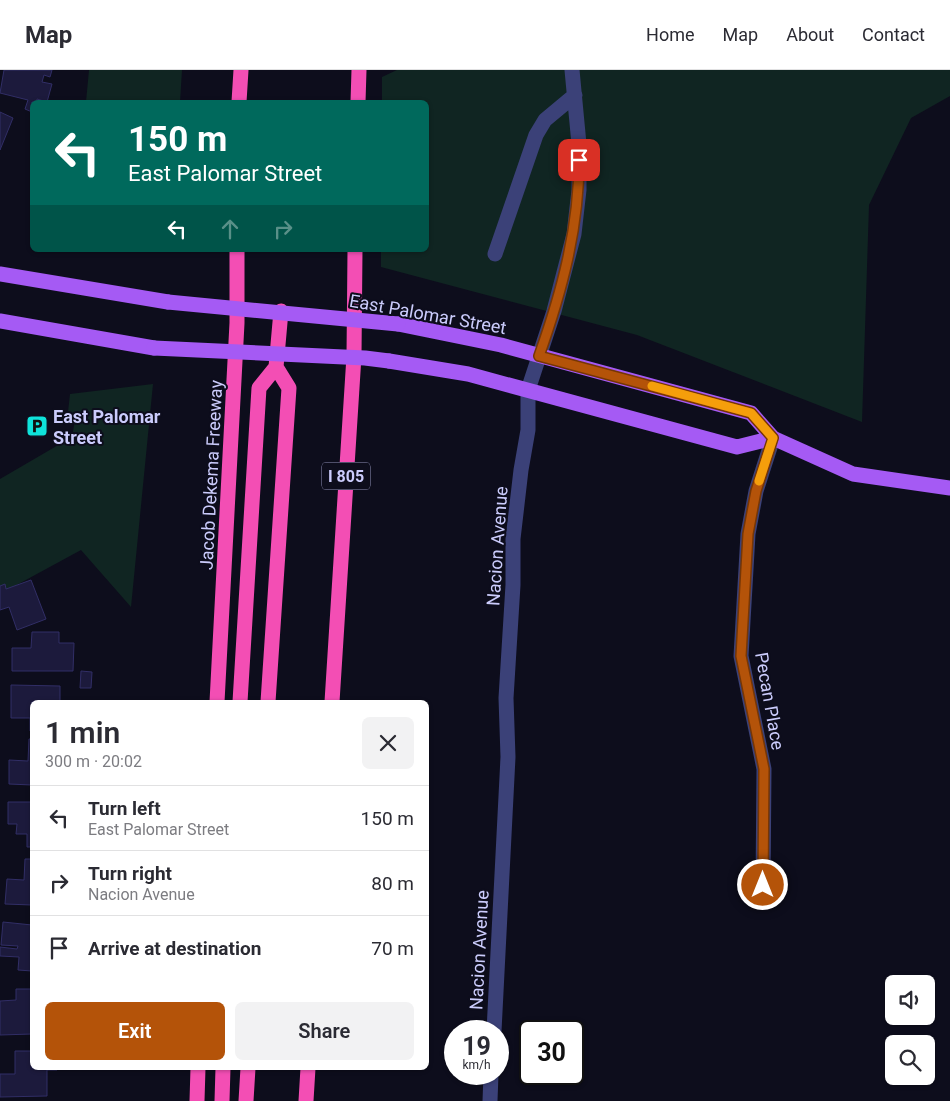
<!DOCTYPE html>
<meta charset="utf-8">
<style>
body{margin:0;font-family:Roboto,sans-serif;background:#f2f2f3;color:#2b2b33;height:100vh;display:flex;flex-direction:column;font-size:19px;white-space:nowrap}
*{box-sizing:border-box;margin:0}
p{font-size:16px;color:#7c7c81}
.icon{flex:none;width:28px;height:28px;fill:none;stroke:currentColor;stroke-width:2;stroke-linecap:round;stroke-linejoin:round}
.map{position:relative;flex:1;overflow:hidden}
.details{position:absolute;left:30px;top:630px;width:399px;height:370px;display:flex;flex-direction:column;background:#fff;border-radius:8px;box-shadow:0 1px 4px #0004}
.details>*{flex:none}
.banner{position:absolute;left:30px;top:30px;width:399px;height:152px;border-radius:8px;box-shadow:0 1px 4px #0004;background:#00695c;color:#fff;overflow:hidden}
.controls{position:absolute;left:885px;top:905px;display:grid;gap:10px}
.controls a{display:grid;place-items:center;width:50px;height:50px;border-radius:8px;background:#fff;box-shadow:0 1px 4px #0004;font-size:25px}
.speed{position:absolute;left:444px;top:950px;display:flex;gap:10px;font-size:25px;font-weight:700;text-align:center}
.speed>*{display:grid;place-content:center;width:65px;height:65px;border-radius:50%;background:#fff;box-shadow:0 1px 4px #0004;line-height:1}
.speed small{font-size:12px;font-weight:400}
.speed .limit{border:2px solid #111;border-radius:8px;background:#fff;color:#111}
.pin{position:absolute;display:grid;place-items:center;width:42px;height:42px;color:#fff;margin:-21px;border-radius:10px;box-shadow:0 2px 8px #0006}
.me{position:absolute;width:55px;margin:-28px;rotate:0deg;stroke-linejoin:round;filter:drop-shadow(0 0 4px #0008)}
.turn{display:flex;align-items:center;gap:18px;height:105px;padding:0 15px;font-size:22px}
.turn .icon{width:65px;height:65px;stroke-width:2.5}
.turn b{display:block;font-size:35px;line-height:42px}
.lanes{display:flex;align-items:center;height:48px;padding:0 15px;background:#0003;justify-content:center;gap:25px;direction:ltr}
.lanes .off{opacity:.35}
.round{display:grid;place-items:center;flex:none;width:52px;height:52px;border-radius:8px;background:#f2f2f3}
.head{display:flex;align-items:center;justify-content:space-between;height:85px;padding:0 15px}
h1{font-size:30px;font-weight:600;line-height:38px}
.button{display:flex;gap:10px;margin-top:auto;padding:10px 15px}
.button a{flex:1;height:58px;border-radius:8px;background:#b45309;color:#fff;font-size:20px;font-weight:600;line-height:58px;text-align:center}
.button a+a{background:#f2f2f3;color:#2b2b33}
ul{padding:0;list-style:none}
li{display:flex;align-items:center;gap:15px;height:65px;padding:0 15px;border-top:1px solid #e1e1e2}
li div{flex:1}
li b{display:block;font-size:19px}
li em{font-style:normal}
header{display:flex;align-items:center;gap:30px;box-sizing:border-box;height:70px;padding:0 25px;background:#fff;border-bottom:1px solid #e1e1e2}
header strong{font-size:24px}
nav{display:flex;gap:28px;margin-inline-start:auto;font-size:18px}
.map>svg:first-child{display:block}
.green{fill:#102522}
.building{fill:#1c1a3c;stroke:#312e66}
.lines{fill:none;stroke-linecap:round;stroke-linejoin:round}
.minor{stroke:#3b4178;stroke-width:15}
.major{stroke:#a55af4;stroke-width:15}
.highway{stroke:#f34eb4;stroke-width:15}
.major-bridge{stroke:#a55af4;stroke-width:15}
.route-casing{stroke:#753606;stroke-width:12}
.route{stroke:#b45309;stroke-width:9}
.slow{stroke:#f59e0b;stroke-width:9}
.labels{text-anchor:middle;dominant-baseline:central;stroke-width:4;stroke-linejoin:round;paint-order:stroke}
.shield{fill:#0d0d1c;stroke:#9293b9;stroke-width:1}
.shield-label{font-size:16px;font-weight:bold;fill:#cbccfc}
.street-label{font-size:18px;fill:#cbccfc;stroke:#0d0d1c}
.poi-label{font-size:18px;font-weight:bold;fill:#cbccfc;stroke:#0d0d1c;text-anchor:start}
</style>
<header>
<strong>Map</strong>
<nav><a>Home</a><a>Map</a><a>About</a><a>Contact</a></nav>
</header>
<div class="map">
<svg width="950" height="1031" viewBox="0 0 950 1031">
<rect width="100%" height="100%" fill="#0d0d1c"/>
<!-- green -->
<path class="green" d="M 89,0 L 182,0 L 180,32 L 86,32 Z
M 397,0 L 950,0 L 950,26 L 911,48 L 869,135 L 862,352 L 637,265 L 381,197 L 381,180 L 426,180 L 426,32 L 382,32 L 382,7 Z
M 153,314 L 131,537 L 81,480 L 0,524 L 0,409 L 72,367 L 76,345 L 68,342 L 70,324 Z"/>
<!-- building -->
<path class="building" d="M 4,0 L 52,0 L 50,7 L 44,5 L 42,12 L 52,14 L 47,32 L 37,29 L 37,32 L 32,32 L 32,42 L 25,39 L 28,30 L 0,23 Z
M 0,42 L 13,48 L 0,80 Z
M 31,510 L 46,549 L 17,560 L 9,537 L 0,540 L 0,516 L 5,514 L 6,519 Z
M 32,562 L 59,562 L 59,573 L 74,573 L 73,601 L 12,601 L 12,578 L 31,578 Z
M 81,601 L 92,602 L 91,618 L 80,618 Z
M 11,615 L 60,616 L 60,632 L 87,632 L 32,632 L 32,661 L 30,661 L 30,648 L 11,648 Z
M 29,669 L 32,669 L 32,715 L 9,714 L 9,690 L 28,691 Z
M 8,732 L 32,732 L 32,777 L 27,777 L 27,764 L 16,764 L 17,754 L 8,754 Z
M 25,789 L 32,789 L 32,835 L 5,834 L 7,809 L 24,810 Z
M 3,852 L 32,855 L 32,901 L 18,900 L 19,887 L 0,886 L 0,877 L 17,879 L 18,876 L 1,875 Z
M 16,919 L 32,919 L 32,964 L 0,965 L 0,931 L 16,930 Z
M 15,981 L 32,981 L 32,998 L 57,998 L 57,1000 L 47,1000 L 47,1026 L 0,1027 L 0,1004 L 15,1004 Z"/>
<g class="lines">
<!-- minor -->
<path class="minor" d="M 495,184 L 536,65 L 545,50 L 575,25
M 763,815 L 764,699 L 741,586 L 748,464 L 756,421 L 773,368
M 494,961 L 508,687 L 506,628 L 513,515 L 513,469 L 521,400 L 528,360 L 528,320 L 554,241 L 574,164 L 579,120 L 579,74 L 572,0
M 490,1031 L 491,1004"/>
<!-- major -->
<path class="major" d="M 0,204 L 168,232
M 0,251 L 154,278
M 398,254 L 501,275 L 751,343 L 773,368 L 853,404 L 950,418
M 389,291 L 468,304 L 737,377 L 773,368"/>
<!-- highway -->
<path class="highway" d="M 239,32 L 241,0
M 358,32 L 359,0
M 217,632 L 237,253 L 237,180
M 240,632 L 259,318 L 276,297 L 281,241
M 268,632 L 289,318 L 276,297
M 332,632 L 354,286 L 355,180
M 197,1031 L 198,998
M 222,1031 L 223,998
M 246,1031 L 248,998
M 306,1031 L 308,998"/>
<!-- major-bridge -->
<path class="major-bridge" d="M 168,232 L 398,254
M 154,278 L 365,288 L 389,291"/>
</g>
<g class="lines">
<!-- route casing -->
<g class="route-casing">
<path id="route" d="M 579,90 C 579,158 562,221 539,286 L 751,343 L 773,368 L 756,421 L 748,464 L 741,586 L 764,699 L 763,815"/>
</g>
<!-- route -->
<use href="#route" class="route"/>
<!-- slow -->
<path class="slow" d="M 652,316 L 751,343 L 773,368 L 759,411"/>
</g>
<!-- icons -->
<defs>
<g id="parking-square" transform="scale(1.125)"><rect x="-9" y="-9" width="18" height="18" rx="4" fill="#0fe3db" stroke="#0d0d1c"/><path d="M-3.5-5.5H1a3.5 3.5 0 0 1 0 7H-1V5.5H-3.5ZM-1-3.4V-.6H.8a1.4 1.4 0 0 0 0-2.8Z" fill="#111"/></g>
</defs>
<g fill-rule="evenodd">
<use href="#parking-square" x="37" y="356"/>
</g>
<g class="labels">
<!-- shield labels -->
<rect class="shield" x="322" y="392.5" width="48" height="27" rx="4"/>
<g class="shield-label">
<text x="346" y="406">I 805</text>
</g>
<!-- street labels -->
<g class="street-label">
<text transform="translate(428 244) rotate(10)">East Palomar Street</text>
<text transform="translate(211 405) rotate(-87)">Jacob Dekema Freeway</text>
<text transform="translate(497 476) rotate(-86)">Nacion Avenue</text>
<text transform="translate(770 631) rotate(80)">Pecan Place</text>
<text transform="translate(479 880) rotate(-87)">Nacion Avenue</text>
</g>
<!-- poi labels -->
<g class="poi-label">
<text x="53" y="346">East Palomar<tspan x="53" dy="21">Street</tspan></text>
</g>
</g>
</svg>
<div class="controls">
<a><svg class="icon" aria-label="sound" viewBox="0 0 24 24"><path d="M4 9h4l5-4v14l-5-4H4zM17 9q2 3 0 6"/></svg></a>
<a><svg class="icon" aria-label="search" viewBox="0 0 24 24"><circle cx="10" cy="10" r="6"/><path d="M15 15l6 6"/></svg></a>
</div>
<div class="speed"><div>19<small>km/h</small></div><div class="limit">30</div></div>
<div class="pin" style="left:579px;top:90px;background:#d93025"><svg class="icon" aria-label="arrive" viewBox="0 0 24 24"><path d="M6 21V4h12l-3 4 3 4H6"/></svg></div>
<svg class="me" style="left:763px;top:815px" viewBox="-20 -20 40 40"><circle r="17" fill="#b45309" stroke="#fff" stroke-width="3"/><path d="M0-11L8 9 0 5-8 9z" fill="#fff"/></svg>
<div class="banner">
<div class="turn"><svg class="icon" aria-label="left" viewBox="0 0 24 24"><path d="M17 20v-9H6M10 6l-5 5 5 5"/></svg><div><b>150 m</b>East Palomar Street</div></div>
<div class="lanes"><svg class="icon" aria-label="left" viewBox="0 0 24 24"><path d="M17 20v-9H6M10 6l-5 5 5 5"/></svg><svg class="icon off" aria-label="ahead" viewBox="0 0 24 24"><path d="M12 20V5M6 11l6-6 6 6"/></svg><svg class="icon off" aria-label="right" viewBox="0 0 24 24"><path d="M7 20v-9h11M14 6l5 5-5 5"/></svg></div>
</div>
<section class="details">
<div class="head"><div><h1>1 min</h1><p>300 m · 20:02</p></div><a class="round"><svg class="icon" aria-label="close" viewBox="0 0 24 24"><path d="M6 6l12 12M18 6L6 18"/></svg></a></div>
<ul>
<li><svg class="icon" aria-label="left" viewBox="0 0 24 24"><path d="M17 20v-9H6M10 6l-5 5 5 5"/></svg><div><b>Turn left</b><p>East Palomar Street</p></div><em>150 m</em></li>
<li><svg class="icon" aria-label="right" viewBox="0 0 24 24"><path d="M7 20v-9h11M14 6l5 5-5 5"/></svg><div><b>Turn right</b><p>Nacion Avenue</p></div><em>80 m</em></li>
<li><svg class="icon" aria-label="arrive" viewBox="0 0 24 24"><path d="M6 21V4h12l-3 4 3 4H6"/></svg><div><b>Arrive at destination</b></div><em>70 m</em></li>
</ul>
<div class="button"><a>Exit</a><a>Share</a></div>
</section>
</div>
